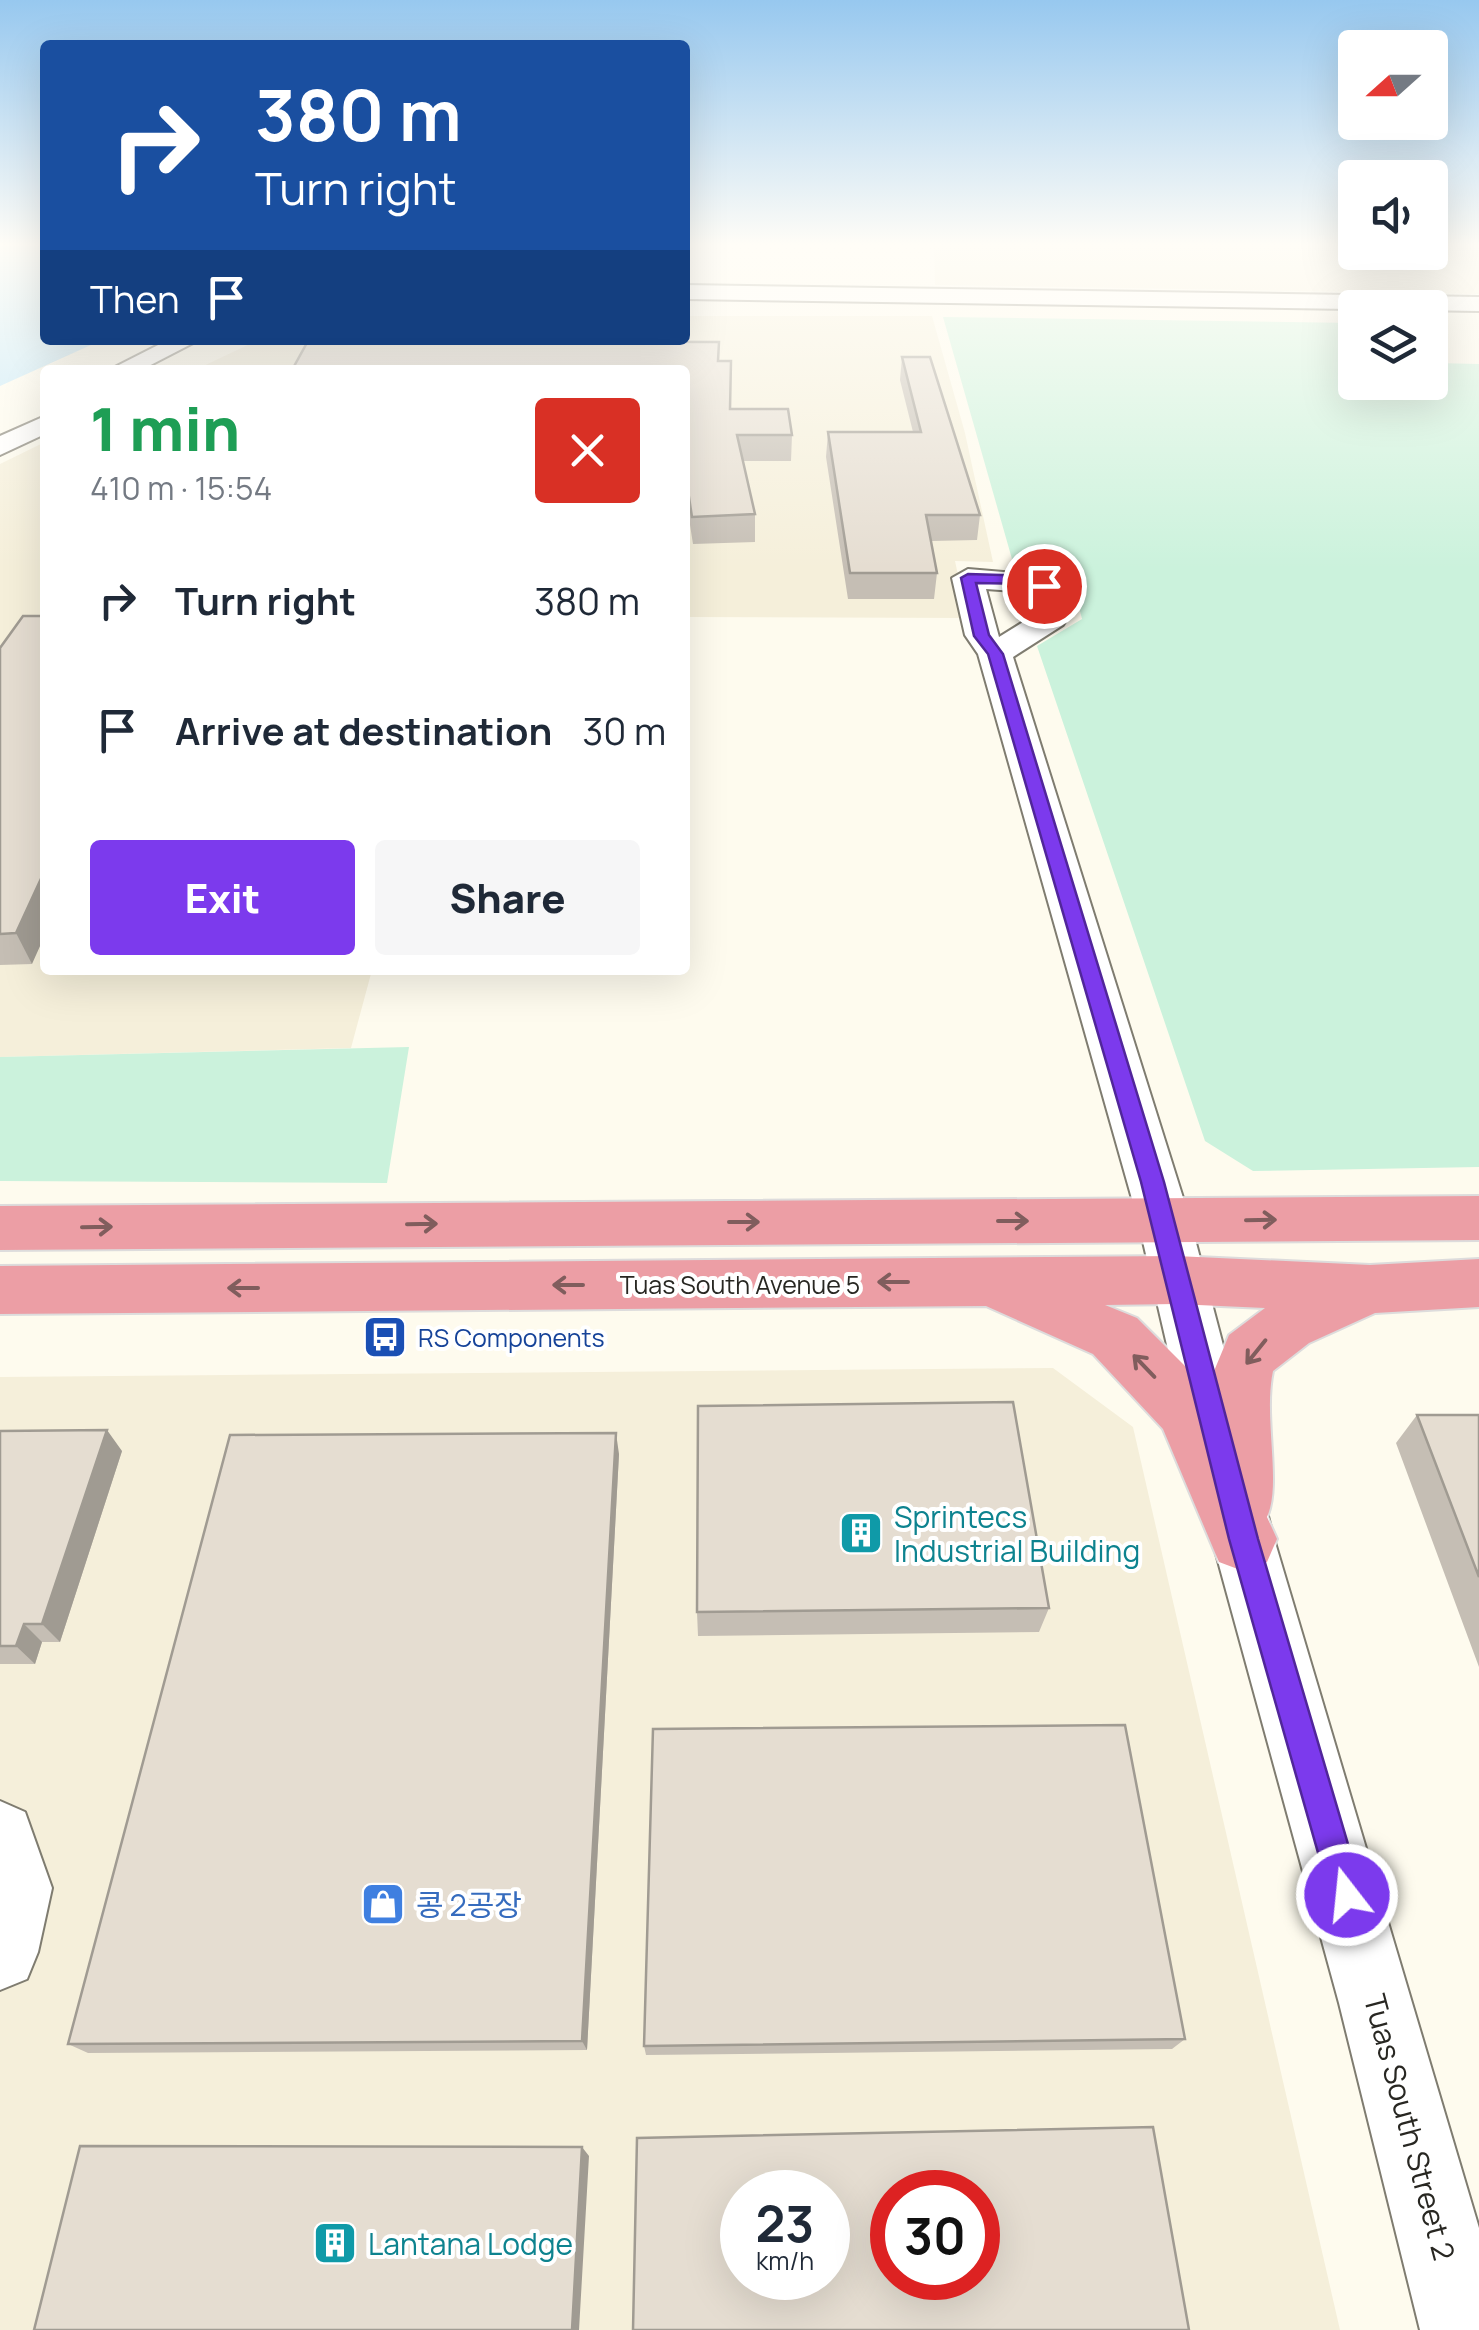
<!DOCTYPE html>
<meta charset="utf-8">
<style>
body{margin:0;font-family:Manrope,"Noto Sans KR",sans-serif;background:#f6f6f7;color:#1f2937;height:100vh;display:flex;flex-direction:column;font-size:38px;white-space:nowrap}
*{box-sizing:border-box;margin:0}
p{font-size:32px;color:#747a83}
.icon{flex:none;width:55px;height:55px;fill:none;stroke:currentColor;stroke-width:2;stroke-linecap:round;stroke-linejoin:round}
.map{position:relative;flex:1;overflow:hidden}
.panel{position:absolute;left:40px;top:365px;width:650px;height:610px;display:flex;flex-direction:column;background:#fff;border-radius:10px;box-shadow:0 10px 40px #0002}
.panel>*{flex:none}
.banner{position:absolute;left:40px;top:40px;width:650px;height:305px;border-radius:10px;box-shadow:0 10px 40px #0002;background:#1a4fa0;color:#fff;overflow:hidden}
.needle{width:65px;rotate:249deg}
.controls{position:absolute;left:1338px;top:30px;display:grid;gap:20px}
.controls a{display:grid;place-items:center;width:110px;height:110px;border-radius:10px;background:#fff;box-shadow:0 10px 40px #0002;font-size:50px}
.speed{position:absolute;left:720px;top:2170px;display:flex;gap:20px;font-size:50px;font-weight:700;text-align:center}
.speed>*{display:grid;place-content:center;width:130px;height:130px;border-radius:50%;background:#fff;box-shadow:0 10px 40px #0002;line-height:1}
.speed small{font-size:25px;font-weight:400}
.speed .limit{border:15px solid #d22;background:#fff;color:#111}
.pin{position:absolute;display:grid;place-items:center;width:85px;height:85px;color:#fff;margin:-42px;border:5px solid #fff;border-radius:50%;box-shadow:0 2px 10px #0007}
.me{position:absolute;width:110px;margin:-55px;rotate:344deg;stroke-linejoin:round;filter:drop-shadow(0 0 8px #0008)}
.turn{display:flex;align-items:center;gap:35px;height:210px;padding:0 50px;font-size:45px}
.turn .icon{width:130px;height:130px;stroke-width:2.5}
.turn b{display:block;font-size:70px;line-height:85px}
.then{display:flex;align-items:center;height:95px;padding:0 50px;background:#0003;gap:20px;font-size:38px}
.round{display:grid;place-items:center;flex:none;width:105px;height:105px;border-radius:10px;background:#f6f6f7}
.head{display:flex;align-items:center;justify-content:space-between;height:170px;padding:0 50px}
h1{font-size:60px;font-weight:800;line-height:75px;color:#1e9e55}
.primary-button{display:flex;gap:20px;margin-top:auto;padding:20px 50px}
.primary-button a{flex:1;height:115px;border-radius:10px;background:#7c3aed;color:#fff;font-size:40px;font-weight:800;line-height:115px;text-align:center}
.primary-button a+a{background:#f6f6f7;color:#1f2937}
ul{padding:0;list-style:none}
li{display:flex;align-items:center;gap:30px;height:130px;padding:0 50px}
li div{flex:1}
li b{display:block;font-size:38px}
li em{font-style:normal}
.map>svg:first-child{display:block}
.built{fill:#f5efda;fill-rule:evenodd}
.green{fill:#cbf2dc}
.water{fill:#bfe7fa}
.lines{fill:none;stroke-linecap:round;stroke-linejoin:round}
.minor-casing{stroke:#7f7c70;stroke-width:4}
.major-casing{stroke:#dddcdc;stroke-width:4}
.minor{fill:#fff;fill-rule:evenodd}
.major{fill:#ec9ea5;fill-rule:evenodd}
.wall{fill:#c5beb4}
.shaded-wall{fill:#a09b92}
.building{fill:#e5ddd1;stroke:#a09b92;stroke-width:2.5;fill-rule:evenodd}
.oneway{stroke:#805d5d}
.route{fill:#7c3aed;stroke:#51269a;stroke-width:2.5}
.labels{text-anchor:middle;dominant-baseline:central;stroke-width:8;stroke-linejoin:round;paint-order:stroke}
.street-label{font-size:25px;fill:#282722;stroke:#fff}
.transit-label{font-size:25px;fill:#164399;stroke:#fff;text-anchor:start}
.near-culture-label{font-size:30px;fill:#0d838f;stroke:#fff;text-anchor:start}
.near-shop-label{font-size:30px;fill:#366cbe;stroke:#fff;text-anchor:start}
.near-street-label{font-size:30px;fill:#282722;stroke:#fff}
</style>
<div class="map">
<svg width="1479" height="2330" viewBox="0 0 1479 2330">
<rect width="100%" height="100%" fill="#fefbee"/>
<!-- built -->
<path class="built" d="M 934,242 L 1355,242 L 1355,252 L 1430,252 L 1430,242 L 1479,242 L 1479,294 L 935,285 Z
M 685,316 L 932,316 L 965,433 L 993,562 L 955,561 L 967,618 L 685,617 L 685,370 L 195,370 L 258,340 L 685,340 Z
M 45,442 L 45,970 L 372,970 L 351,1048 L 0,1057 L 0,464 Z
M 1053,1368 L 1133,1427 L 1340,2330 L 0,2330 L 0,1377 ZM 742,2192 L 828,2192 L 828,2278 L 742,2278 ZM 892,2192 L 978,2192 L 978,2278 L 892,2278 Z"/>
<!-- green -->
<path class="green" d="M 943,317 L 1355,323 L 1355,382 L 1430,382 L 1430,359 L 1434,363 L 1479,364 L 1479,1167 L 1253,1171 L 1205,1141 L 1037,646 L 1082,619 L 1070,571 L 1014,566 Z
M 409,1047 L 387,1183 L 0,1181 L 0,1057 Z"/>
<!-- water -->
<path class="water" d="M 0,242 L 45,242 L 45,340 L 102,340 L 0,386 Z"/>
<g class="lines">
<!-- minor casing -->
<g class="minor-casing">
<path id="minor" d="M 685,285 L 1479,297 L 1479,311 L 685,299 Z
M 168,340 L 199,340 L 141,370 L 109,370 Z
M 45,416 L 45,434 L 0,455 L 0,436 Z
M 968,569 L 1050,576 L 1071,612 L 1063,625 L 1013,657 L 1190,1220 L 1274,1539 L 1479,2228 L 1479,2330 L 1420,2330 L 1339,2003 L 1212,1539 L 1138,1220 L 978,654 L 965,635 L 952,578 ZM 986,589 L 1028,592 L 1039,612 L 999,637 Z
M 0,1801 L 25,1812 L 52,1888 L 38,1952 L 27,1979 L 0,1990 Z"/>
</g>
<!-- major casing -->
<g class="major-casing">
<path id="major" d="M 1479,1196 L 1479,1240 L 0,1250 L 0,1206 Z
M 1176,1256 L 1370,1265 L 1479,1259 L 1479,1307 L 1375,1313 L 1309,1343 L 1273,1371 C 1263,1417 1282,1484 1267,1517 L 1277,1539 L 1267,1562 L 1243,1571 L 1219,1562 L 1163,1429 L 1093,1354 L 986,1306 L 0,1314 L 0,1266 ZM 1176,1304 L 1265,1308 L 1229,1335 L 1207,1388 L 1137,1318 L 1105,1305 Z"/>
</g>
<!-- minor -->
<use href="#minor" class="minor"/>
<!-- major -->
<use href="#major" class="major"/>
</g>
<!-- wall -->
<path class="wall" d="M 902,357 L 980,515 L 977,540 L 931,541 L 937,573 L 934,599 L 848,599 L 826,457 L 828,432 L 913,432 L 900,380 Z
M 719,361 L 731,409 L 792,435 L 791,461 L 743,461 L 755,514 L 755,542 L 693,544 L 685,493 L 685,370 Z
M 0,648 L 32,964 L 0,965 Z
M 1417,1415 L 1479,1415 L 1479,1667 L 1396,1443 Z
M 0,1431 L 122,1451 L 60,1642 L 42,1642 L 35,1664 L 0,1664 Z
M 619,1454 L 587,2050 L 88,2053 L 68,2044 Z
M 1049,1608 L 1039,1632 L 698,1636 L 697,1612 Z
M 1185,2039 L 1172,2049 L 646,2055 L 644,2046 Z"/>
<!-- shaded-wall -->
<path class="shaded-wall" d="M 45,870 L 45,935 L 32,964 L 16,933 Z
M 107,1430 L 122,1451 L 60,1642 L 42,1624 Z
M 616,1433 L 619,1454 L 587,2050 L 582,2041 Z
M 24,1624 L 42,1642 L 35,1664 L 16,1646 Z
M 582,2147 L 589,2156 L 579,2330 L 572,2330 Z"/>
<!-- building -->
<path class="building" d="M 308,341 L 719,342 L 718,361 L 731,361 L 730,409 L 788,409 L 792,435 L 737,435 L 755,514 L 692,517 L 685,471 L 685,370 L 292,370 Z
M 902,357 L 930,357 L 980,515 L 926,515 L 937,573 L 850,573 L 828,432 L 921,432 Z
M 23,616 L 45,616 L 45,870 L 16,933 L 0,934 L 0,648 Z
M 1013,1402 L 1049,1608 L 697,1612 L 698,1406 Z
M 1417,1415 L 1479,1415 L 1479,1577 Z
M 107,1430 L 42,1624 L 24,1624 L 16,1646 L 0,1646 L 0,1431 Z
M 616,1433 L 582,2041 L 68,2044 L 230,1435 Z
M 1125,1725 L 1185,2039 L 644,2046 L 653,1729 Z
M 1153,2127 L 1189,2330 L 633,2330 L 637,2138 ZM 742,2192 L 828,2192 L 828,2278 L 742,2278 ZM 892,2192 L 978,2192 L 978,2278 L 892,2278 Z
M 80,2146 L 582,2147 L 572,2330 L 34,2330 Z"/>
<!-- one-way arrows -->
<defs><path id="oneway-shaft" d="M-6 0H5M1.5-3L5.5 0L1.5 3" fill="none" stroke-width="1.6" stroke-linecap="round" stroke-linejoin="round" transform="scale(2.5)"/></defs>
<g class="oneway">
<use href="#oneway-shaft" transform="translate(1261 1220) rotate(-1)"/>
<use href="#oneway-shaft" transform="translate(1013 1221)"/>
<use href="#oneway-shaft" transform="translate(744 1222)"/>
<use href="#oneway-shaft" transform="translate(422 1224) rotate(-1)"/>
<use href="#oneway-shaft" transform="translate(97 1227) rotate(-1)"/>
<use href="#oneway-shaft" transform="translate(893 1282) rotate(180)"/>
<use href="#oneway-shaft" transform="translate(568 1285) rotate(180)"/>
<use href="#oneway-shaft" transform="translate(243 1288) rotate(180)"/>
<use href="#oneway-shaft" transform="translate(1256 1352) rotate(129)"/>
<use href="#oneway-shaft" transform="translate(1144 1366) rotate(-134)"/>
</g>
<!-- sky -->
<linearGradient id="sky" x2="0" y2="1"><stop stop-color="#97c8ef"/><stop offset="0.43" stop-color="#fffdf7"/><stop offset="1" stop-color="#fffdf7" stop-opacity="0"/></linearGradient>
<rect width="1479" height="569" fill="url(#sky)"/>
<!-- route -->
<path class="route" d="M 968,574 L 1033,576 L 1051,586 L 1044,591 L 1030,584 L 976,583 L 989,635 L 1003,654 L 1164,1182 L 1258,1539 L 1363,1895 L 1359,1907 L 1347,1912 L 1335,1907 L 1330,1895 L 1229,1539 L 1141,1182 L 988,654 L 974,636 L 961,578 Z"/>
<!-- icons -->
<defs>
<g id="bus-square" transform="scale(2.25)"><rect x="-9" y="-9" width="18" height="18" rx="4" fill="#1a4fb4" stroke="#fff"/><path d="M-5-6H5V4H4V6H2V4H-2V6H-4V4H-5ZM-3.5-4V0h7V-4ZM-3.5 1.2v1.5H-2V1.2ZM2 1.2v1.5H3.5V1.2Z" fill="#fff"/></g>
<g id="building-square" transform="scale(2.25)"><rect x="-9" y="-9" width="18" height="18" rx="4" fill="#0f9aa8" stroke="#fff"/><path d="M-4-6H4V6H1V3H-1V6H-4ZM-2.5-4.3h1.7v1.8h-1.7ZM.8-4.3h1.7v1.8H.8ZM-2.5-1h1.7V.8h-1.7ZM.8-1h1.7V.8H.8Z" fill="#fff"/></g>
<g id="shop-square" transform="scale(2.25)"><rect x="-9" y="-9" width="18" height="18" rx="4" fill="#3f7fe0" stroke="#fff"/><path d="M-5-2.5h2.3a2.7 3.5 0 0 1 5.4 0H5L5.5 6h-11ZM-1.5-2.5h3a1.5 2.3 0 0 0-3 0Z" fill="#fff"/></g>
</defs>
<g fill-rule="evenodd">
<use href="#bus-square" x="385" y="1337"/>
<use href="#building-square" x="861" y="1533"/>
<use href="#shop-square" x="383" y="1904"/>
<use href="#building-square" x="335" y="2243"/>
</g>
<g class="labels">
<!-- street labels -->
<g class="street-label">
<text x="740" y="1284">Tuas South Avenue 5</text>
</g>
<!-- transit labels -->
<g class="transit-label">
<text x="418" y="1337">RS Components</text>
</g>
<!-- near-culture labels -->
<g class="near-culture-label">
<text x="894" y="1516">Sprintecs<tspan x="894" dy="34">Industrial Building</tspan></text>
<text x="368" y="2243">Lantana Lodge</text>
</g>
<!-- near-shop labels -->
<g class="near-shop-label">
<text x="416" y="1904">콩 2공장</text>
</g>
<!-- near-street labels -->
<g class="near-street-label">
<text transform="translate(1410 2127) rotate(75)">Tuas South Street 2</text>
</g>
</g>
</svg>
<div class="controls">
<a><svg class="needle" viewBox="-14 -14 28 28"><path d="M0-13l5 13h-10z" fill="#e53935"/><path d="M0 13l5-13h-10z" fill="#747a83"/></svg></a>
<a><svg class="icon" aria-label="sound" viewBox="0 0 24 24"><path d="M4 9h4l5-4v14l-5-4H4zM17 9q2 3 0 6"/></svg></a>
<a><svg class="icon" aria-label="layers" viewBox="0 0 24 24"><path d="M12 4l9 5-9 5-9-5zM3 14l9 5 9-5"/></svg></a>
</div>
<div class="speed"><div>23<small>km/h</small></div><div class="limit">30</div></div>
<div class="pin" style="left:1044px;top:586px;background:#d93025"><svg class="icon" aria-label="arrive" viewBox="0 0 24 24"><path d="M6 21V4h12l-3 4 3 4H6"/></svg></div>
<svg class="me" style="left:1347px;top:1895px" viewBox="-20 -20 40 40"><circle r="17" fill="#7c3aed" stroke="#fff" stroke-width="3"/><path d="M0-11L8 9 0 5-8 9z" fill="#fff"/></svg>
<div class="banner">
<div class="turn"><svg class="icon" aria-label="right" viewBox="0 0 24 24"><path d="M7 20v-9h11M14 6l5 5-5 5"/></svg><div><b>380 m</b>Turn right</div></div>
<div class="then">Then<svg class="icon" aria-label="arrive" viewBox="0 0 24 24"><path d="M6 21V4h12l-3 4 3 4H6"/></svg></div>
</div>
<section class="panel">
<div class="head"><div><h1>1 min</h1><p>410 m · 15:54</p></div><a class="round" style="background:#d93025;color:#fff"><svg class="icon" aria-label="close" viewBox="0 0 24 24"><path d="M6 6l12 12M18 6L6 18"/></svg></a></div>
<ul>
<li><svg class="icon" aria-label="right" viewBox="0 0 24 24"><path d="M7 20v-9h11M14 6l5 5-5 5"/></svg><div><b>Turn right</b></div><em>380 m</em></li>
<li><svg class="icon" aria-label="arrive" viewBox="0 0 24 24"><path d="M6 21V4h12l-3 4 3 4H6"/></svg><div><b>Arrive at destination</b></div><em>30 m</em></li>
</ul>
<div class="primary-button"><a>Exit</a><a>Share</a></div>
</section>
</div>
